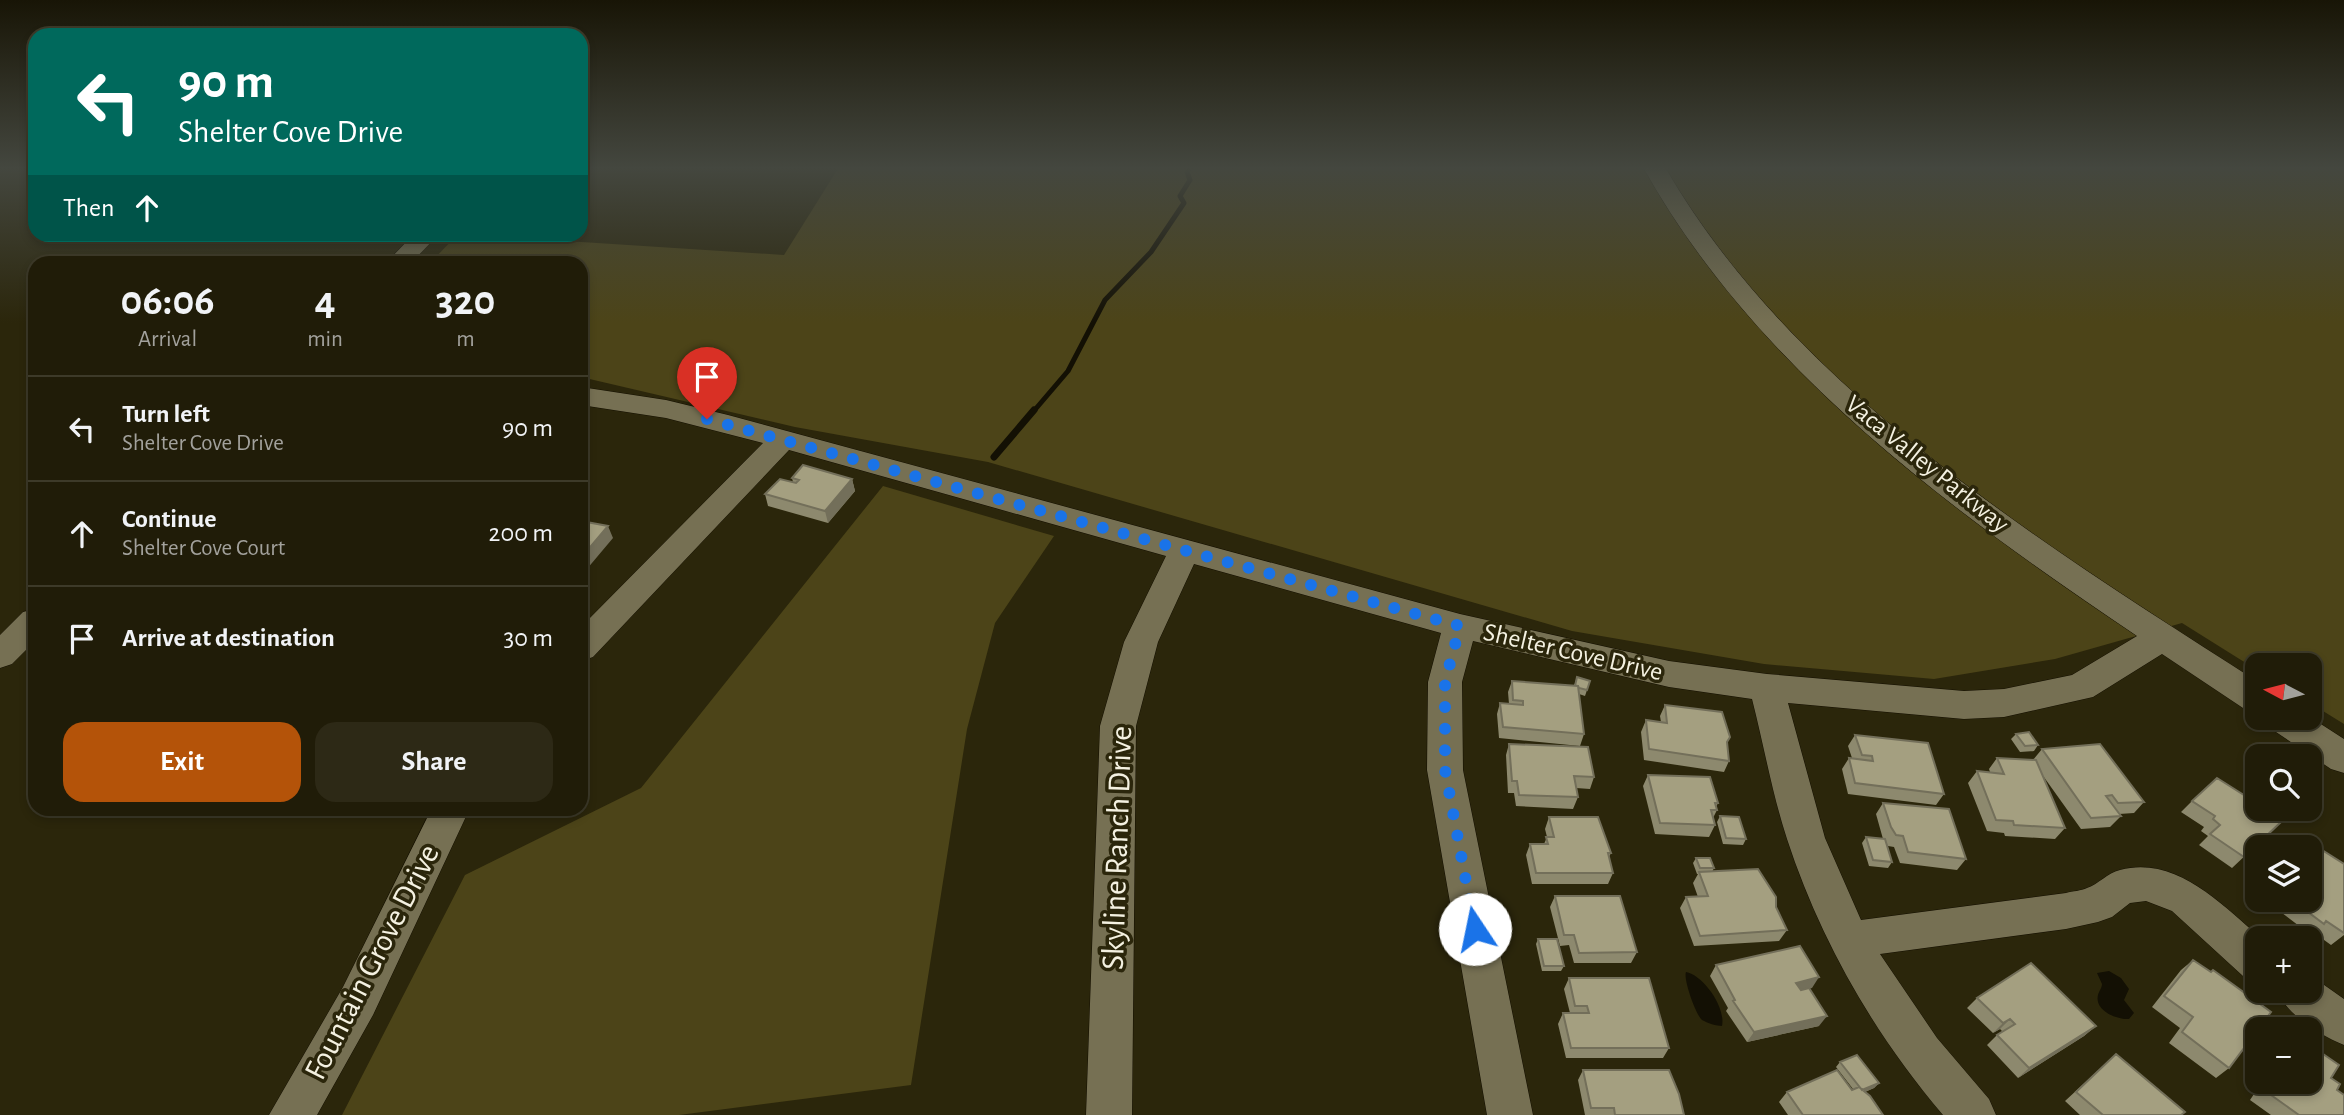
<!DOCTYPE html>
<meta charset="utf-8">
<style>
body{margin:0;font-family:"Alegreya Sans",sans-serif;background:#2d2916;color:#f1f3f6;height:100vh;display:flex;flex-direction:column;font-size:26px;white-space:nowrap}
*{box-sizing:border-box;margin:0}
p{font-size:23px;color:#a2a19c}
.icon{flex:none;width:38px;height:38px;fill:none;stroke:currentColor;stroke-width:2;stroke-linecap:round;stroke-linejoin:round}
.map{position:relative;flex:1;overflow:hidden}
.side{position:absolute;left:28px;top:256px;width:560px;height:560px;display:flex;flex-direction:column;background:#201c08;border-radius:21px;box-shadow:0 4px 10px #0003,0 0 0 2px #3d3a29}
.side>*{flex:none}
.top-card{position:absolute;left:28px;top:28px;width:560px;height:214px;border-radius:21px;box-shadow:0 4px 10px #0003,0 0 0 2px #3d3a29;background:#00695c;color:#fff;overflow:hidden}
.needle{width:46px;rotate:277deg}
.buttons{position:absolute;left:2245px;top:653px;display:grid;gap:14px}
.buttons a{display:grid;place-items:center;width:77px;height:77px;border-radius:14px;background:#201c08;box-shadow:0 4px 10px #0003,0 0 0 2px #3d3a29;font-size:35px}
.pin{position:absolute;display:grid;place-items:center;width:60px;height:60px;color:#fff;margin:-72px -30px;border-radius:50% 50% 50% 0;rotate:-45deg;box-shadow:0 0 7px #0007}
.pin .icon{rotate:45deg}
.me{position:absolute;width:77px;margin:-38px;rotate:349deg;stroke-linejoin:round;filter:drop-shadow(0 0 5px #0008)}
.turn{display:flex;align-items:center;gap:24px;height:147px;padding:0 35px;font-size:32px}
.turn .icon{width:91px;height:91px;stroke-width:2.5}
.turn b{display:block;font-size:49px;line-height:60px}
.then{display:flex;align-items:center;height:66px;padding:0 35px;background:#0003;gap:14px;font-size:26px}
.eta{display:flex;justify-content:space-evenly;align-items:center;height:119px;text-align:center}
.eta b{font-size:42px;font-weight:600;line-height:49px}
.primary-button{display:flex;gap:14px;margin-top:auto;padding:14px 35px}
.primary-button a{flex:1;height:80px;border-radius:21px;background:#b45309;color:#fff;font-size:28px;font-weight:600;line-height:80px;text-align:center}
.primary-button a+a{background:#2d2916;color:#f1f3f6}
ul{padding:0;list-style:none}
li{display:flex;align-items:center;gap:21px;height:105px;padding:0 35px;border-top:2px solid #3d3a29}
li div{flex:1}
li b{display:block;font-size:26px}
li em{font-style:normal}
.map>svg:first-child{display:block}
.green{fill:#4c4418}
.water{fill:#131004}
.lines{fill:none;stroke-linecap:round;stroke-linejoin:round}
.stream-far1{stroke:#131004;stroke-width:5}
.stream{stroke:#131004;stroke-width:7}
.minor-casing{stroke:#140f00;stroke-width:1}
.minor{fill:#767053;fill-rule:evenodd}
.wall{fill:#8d896e}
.shaded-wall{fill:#736f5a}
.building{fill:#a49f80;stroke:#736f5a;stroke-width:2}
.route{stroke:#1a73e8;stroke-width:12;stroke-dasharray:0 21.6}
.labels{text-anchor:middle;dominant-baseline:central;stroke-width:7;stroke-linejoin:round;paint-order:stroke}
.street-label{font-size:26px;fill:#f4f1e1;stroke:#2b260b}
.near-street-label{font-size:32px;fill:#f4f1e1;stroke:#2b260b}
</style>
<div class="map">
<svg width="2344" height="1115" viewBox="0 0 2344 1115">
<rect width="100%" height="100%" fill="#2b260b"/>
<!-- green -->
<path class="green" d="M 839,167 L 2344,167 L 2344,724 L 2310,703 L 2310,665 L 2258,665 L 2257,670 L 2182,623 L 2055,659 L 1934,679 L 1764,664 L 1572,631 L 988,462 L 795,427 L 581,377 L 581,262 L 431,262 L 458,234 L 784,255 Z
M 883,486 L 1054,536 L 995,623 L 967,729 L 911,1085 L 679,1115 L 342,1115 L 465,875 L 641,788 Z"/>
<!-- water -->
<path class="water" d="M 2109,971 L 2121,978 L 2129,989 L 2124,1000 L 2134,1013 L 2129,1019 C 2118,1020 2094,1011 2098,995 C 2099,991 2102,988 2102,984 L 2097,973 Z
M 1686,972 C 1703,975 1726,1007 1722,1026 C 1717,1026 1707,1023 1702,1020 C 1696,1015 1683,979 1686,972 Z"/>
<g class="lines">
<!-- stream-far1 -->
<path class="stream-far1" d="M 1033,412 L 1068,371 L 1105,300 L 1151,252 L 1184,203 L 1180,196 L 1190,180 L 1187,172 L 1190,167"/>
<!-- stream -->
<path class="stream" d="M 994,457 L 1034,410"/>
<!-- minor casing -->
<g class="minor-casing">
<path id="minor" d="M 1643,167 L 1665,167 C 1793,390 2046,546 2258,682 L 2258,714 L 2246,710 L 2162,654 L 2093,697 L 2004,717 L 1964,719 L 1788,703 L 1825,838 L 1861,920 L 2066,893 C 2073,891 2081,891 2087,888 C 2099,884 2107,873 2120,870 C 2176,855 2222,905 2261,938 L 2258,938 L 2258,981 L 2243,976 L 2172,911 L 2146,901 L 2130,903 L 2112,917 L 2098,922 L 2066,929 L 1880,954 L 1937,1038 L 1989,1099 L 1996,1115 L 1943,1115 C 1874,1034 1820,940 1787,839 C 1772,793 1764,746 1752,699 L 1669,687 L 1473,641 L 1462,682 L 1463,770 L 1533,1115 L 1487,1115 L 1427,770 L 1428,682 L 1441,633 L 1194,564 L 1158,642 L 1136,726 L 1132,1115 L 1086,1115 L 1100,726 L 1124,642 L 1166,556 L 789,450 L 593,657 L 581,661 L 581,627 L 763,443 L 666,418 L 581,405 L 581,387 L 666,400 L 728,415 L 1460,614 L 1669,661 L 1767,674 L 1964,691 L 2004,689 L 2072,675 L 2137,636 C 1951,511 1754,367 1643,167 Z
M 414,234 L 439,234 L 412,262 L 387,262 Z
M 35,609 L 35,641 L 12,664 L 0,668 L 0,635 L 23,612 Z
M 2310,717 L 2344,739 L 2344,773 L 2331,769 L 2270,728 L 2265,718 Z
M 432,808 L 470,808 L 373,1015 L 317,1115 L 269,1115 L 343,987 Z
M 2310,975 L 2344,999 L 2344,1045 C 2320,1035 2287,1015 2276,990 L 2310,990 Z"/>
</g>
<!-- minor -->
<use href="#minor" class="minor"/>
</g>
<!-- wall -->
<path class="wall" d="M 792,478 L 852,479 L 855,491 L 828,523 L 768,506 L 765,494 L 793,482 Z
M 1577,677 L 1587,690 L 1585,696 L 1579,694 L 1584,734 L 1580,746 L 1499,738 L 1497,714 L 1500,703 L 1509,704 L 1508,692 L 1512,681 L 1574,686 Z
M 1665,705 L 1727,742 L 1729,761 L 1724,772 L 1644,760 L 1641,732 L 1646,720 L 1661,722 L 1660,716 Z
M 2016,734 L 2038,745 L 2034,751 L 2020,752 L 2011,739 Z
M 1855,735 L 1944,794 L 1936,805 L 1848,794 L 1842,769 L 1849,758 L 1852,758 L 1848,746 Z
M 1509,744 L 1594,777 L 1590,789 L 1576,788 L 1578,797 L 1573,809 L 1516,806 L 1514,793 L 1508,793 L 1506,755 Z
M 2042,749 L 2144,802 L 2134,813 L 2119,814 L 2121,816 L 2110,827 L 2081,829 L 2041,773 L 2065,828 L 2055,839 L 2005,836 L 2004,833 L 1987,831 L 1968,783 L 1977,771 L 1990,772 L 1989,769 L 1997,758 L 2033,760 Z
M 1648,775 L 1718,803 L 1716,807 L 1717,810 L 1713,818 L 1715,825 L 1709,837 L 1655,834 L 1643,786 Z
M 2192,801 L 2282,821 L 2232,868 L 2199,845 L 2208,836 L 2201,831 L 2204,827 L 2181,812 Z
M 1883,803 L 1966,859 L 1957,870 L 1900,863 L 1894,847 L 1888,846 L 1886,843 L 1892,862 L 1888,868 L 1869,866 L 1862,843 L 1866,837 L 1883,839 L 1876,814 Z
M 1720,816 L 1746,839 L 1743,845 L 1723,844 L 1717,822 Z
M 1549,817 L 1611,853 L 1609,857 L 1613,873 L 1608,884 L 1532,884 L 1526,855 L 1530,844 L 1544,844 L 1547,837 L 1545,829 Z
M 1696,858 L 1714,868 L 1712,872 L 1776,907 L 1787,930 L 1779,941 L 1694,946 L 1680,908 L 1686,897 L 1698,897 L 1693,883 L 1698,874 L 1697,874 L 1693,863 Z
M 2344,864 L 2344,935 L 2331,945 L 2313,932 L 2311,935 L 2265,900 L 2310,900 Z
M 1555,896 L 1637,952 L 1631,963 L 1574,963 L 1569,945 L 1560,946 L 1550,907 Z
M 1538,939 L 1564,966 L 1561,971 L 1542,971 L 1536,944 Z
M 2193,960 L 2211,972 L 2213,970 L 2229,1068 L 2216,1078 L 2169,1043 L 2180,1028 L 2152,1007 L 2181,970 Z
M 1716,965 L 1812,988 L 1809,988 L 1819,1026 L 1747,1042 L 1726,1011 L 1728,1008 L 1710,976 Z
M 1569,978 L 1669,1048 L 1663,1058 L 1566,1058 L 1558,1024 L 1563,1013 L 1570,1013 L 1564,989 Z
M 1977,998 L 2096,1026 L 2084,1036 L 2018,1078 L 1987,1045 L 1997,1035 L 2003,1032 L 2000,1029 L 1993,1033 L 1967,1008 Z
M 2116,1054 L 2181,1115 L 2080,1115 L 2065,1101 Z
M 1840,1062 L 1879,1083 L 1874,1088 L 1865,1092 L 1883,1115 L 1788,1115 L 1779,1102 L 1787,1092 L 1853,1089 L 1836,1067 Z
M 1583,1070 L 1684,1115 L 1585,1115 L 1578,1080 Z
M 2331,1078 L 2344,1115 L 2271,1115 L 2250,1100 L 2262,1082 L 2310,1082 Z"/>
<!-- shaded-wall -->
<path class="shaded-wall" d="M 852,479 L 855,491 L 828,523 L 825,511 Z
M 608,526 L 613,538 L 581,576 L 581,558 Z
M 1819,977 L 1812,988 L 1789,994 L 1796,983 Z
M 1827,1016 L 1819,1026 L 1747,1042 L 1754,1032 Z
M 2010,1019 L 2000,1029 L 1993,1033 L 2003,1023 Z
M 2096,1026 L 2084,1036 L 2018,1078 L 2029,1068 Z
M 1879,1083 L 1874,1088 L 1857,1095 L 1862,1090 Z"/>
<!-- building -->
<path class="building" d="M 803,465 L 852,479 L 825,511 L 765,494 L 780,479 L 796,483 L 799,480 L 792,478 Z
M 581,521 L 608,526 L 581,558 Z
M 1577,677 L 1590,681 L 1587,690 L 1579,688 L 1578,686 L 1575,686 Z
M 1512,681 L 1578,686 L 1584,734 L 1503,727 L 1500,703 L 1523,705 L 1523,701 L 1513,700 Z
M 1665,705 L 1722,712 L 1730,737 L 1727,742 L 1729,761 L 1649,749 L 1646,720 L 1667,723 Z
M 2029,732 L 2038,745 L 2025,746 L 2016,734 Z
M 1855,735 L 1928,743 L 1944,794 L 1855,783 L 1849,758 L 1873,761 L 1872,756 L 1862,755 Z
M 1509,744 L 1588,747 L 1594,777 L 1574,776 L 1578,797 L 1519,795 L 1517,781 L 1512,781 Z
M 2100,744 L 2144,802 L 2118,803 L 2112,795 L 2106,796 L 2121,816 L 2091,818 L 2042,749 Z
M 1997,758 L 2036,760 L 2065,828 L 2014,825 L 2013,821 L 1996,820 L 1977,771 L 2004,774 Z
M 1648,775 L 1710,777 L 1718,803 L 1715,803 L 1717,810 L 1711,810 L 1715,825 L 1660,823 Z
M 2217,778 L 2258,804 L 2258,808 L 2264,808 L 2282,821 L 2244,857 L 2210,834 L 2220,825 L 2213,819 L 2215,816 L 2192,801 Z
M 1883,803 L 1949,809 L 1966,859 L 1908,852 L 1903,836 L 1896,835 L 1891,827 Z
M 1720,816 L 1739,817 L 1746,839 L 1726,838 Z
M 1549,817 L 1598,817 L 1611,853 L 1608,853 L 1613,873 L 1536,873 L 1530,844 L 1548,844 L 1546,837 L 1554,837 Z
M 1866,837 L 1885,839 L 1892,862 L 1873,860 Z
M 2311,843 L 2344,864 L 2344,933 L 2326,921 L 2324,924 L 2292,900 L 2310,900 L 2310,847 L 2307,847 Z
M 1696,858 L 1710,858 L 1714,868 L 1700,868 Z
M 1758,869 L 1776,897 L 1776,907 L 1787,930 L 1700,936 L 1686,897 L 1708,896 L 1699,872 Z
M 1555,896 L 1620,896 L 1637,952 L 1579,953 L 1574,935 L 1564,935 Z
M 1538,939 L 1557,939 L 1564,966 L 1544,966 Z
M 1800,946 L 1819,977 L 1796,983 L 1801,990 L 1809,988 L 1827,1016 L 1754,1032 L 1733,1001 L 1735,1000 L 1716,965 Z
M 2193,960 L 2211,972 L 2213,970 L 2271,1012 L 2229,1068 L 2182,1032 L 2193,1017 L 2164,996 Z
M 2031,963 L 2096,1026 L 2029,1068 L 1997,1035 L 2015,1024 L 2010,1019 L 2003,1023 L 1977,998 Z
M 1569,978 L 1649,978 L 1669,1048 L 1571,1048 L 1563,1013 L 1589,1013 L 1587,1006 L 1575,1006 Z
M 2310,1045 L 2339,1065 L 2331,1078 L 2340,1084 L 2337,1090 L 2344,1095 L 2344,1115 L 2299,1115 L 2264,1090 L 2270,1082 L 2310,1082 Z
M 2116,1054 L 2185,1112 L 2181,1115 L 2103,1115 L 2076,1092 Z
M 1857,1055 L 1879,1083 L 1862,1090 L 1840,1062 Z
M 1583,1070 L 1669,1070 L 1679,1094 L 1684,1115 L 1615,1115 L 1614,1108 L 1591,1108 Z
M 1837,1070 L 1852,1090 L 1859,1087 L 1870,1096 L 1883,1115 L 1803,1115 L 1787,1092 Z"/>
<!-- sky -->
<linearGradient id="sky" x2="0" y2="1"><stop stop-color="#181506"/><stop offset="0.52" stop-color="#44473f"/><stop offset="1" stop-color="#44473f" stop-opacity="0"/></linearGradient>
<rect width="2344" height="323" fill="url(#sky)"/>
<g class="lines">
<!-- route -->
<path class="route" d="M 707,419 L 1460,626 L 1445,682 L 1445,770 L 1475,929"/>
</g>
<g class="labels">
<!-- street labels -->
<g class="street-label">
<text transform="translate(1927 464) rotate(39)">Vaca Valley Parkway</text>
<text transform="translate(1573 652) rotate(13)">Shelter Cove Drive</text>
</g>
<!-- near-street labels -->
<g class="near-street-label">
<text transform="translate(1117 848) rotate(-88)">Skyline Ranch Drive</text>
<text transform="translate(372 962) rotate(-63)">Fountain Grove Drive</text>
</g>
</g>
</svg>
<div class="buttons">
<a><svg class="needle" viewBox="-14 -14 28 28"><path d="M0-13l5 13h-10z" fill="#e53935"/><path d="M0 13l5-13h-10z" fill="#a2a19c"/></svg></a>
<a><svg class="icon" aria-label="search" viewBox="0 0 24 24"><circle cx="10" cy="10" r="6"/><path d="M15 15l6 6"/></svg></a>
<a><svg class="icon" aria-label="layers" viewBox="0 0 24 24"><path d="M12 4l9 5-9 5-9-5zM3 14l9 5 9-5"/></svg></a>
<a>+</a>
<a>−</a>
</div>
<div class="pin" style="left:707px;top:419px;background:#d93025"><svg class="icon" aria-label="arrive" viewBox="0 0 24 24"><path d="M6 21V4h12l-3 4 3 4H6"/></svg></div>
<svg class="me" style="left:1475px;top:929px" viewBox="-20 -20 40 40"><circle r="19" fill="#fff"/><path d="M0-13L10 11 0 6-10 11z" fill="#1a73e8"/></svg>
<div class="top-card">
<div class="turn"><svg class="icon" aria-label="left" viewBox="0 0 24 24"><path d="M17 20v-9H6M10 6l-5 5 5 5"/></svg><div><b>90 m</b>Shelter Cove Drive</div></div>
<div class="then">Then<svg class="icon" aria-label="ahead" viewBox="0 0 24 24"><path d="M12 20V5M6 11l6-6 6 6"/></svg></div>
</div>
<section class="side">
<div class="eta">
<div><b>06:06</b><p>Arrival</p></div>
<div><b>4</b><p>min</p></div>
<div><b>320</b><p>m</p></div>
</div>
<ul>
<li><svg class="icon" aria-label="left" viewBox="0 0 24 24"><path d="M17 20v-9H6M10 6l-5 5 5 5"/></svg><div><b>Turn left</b><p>Shelter Cove Drive</p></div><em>90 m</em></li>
<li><svg class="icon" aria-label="ahead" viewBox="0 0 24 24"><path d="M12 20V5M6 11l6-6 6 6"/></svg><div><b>Continue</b><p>Shelter Cove Court</p></div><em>200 m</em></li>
<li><svg class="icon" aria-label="arrive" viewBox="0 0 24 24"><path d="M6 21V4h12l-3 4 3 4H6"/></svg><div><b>Arrive at destination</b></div><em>30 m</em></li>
</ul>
<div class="primary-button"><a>Exit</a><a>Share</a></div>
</section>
</div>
